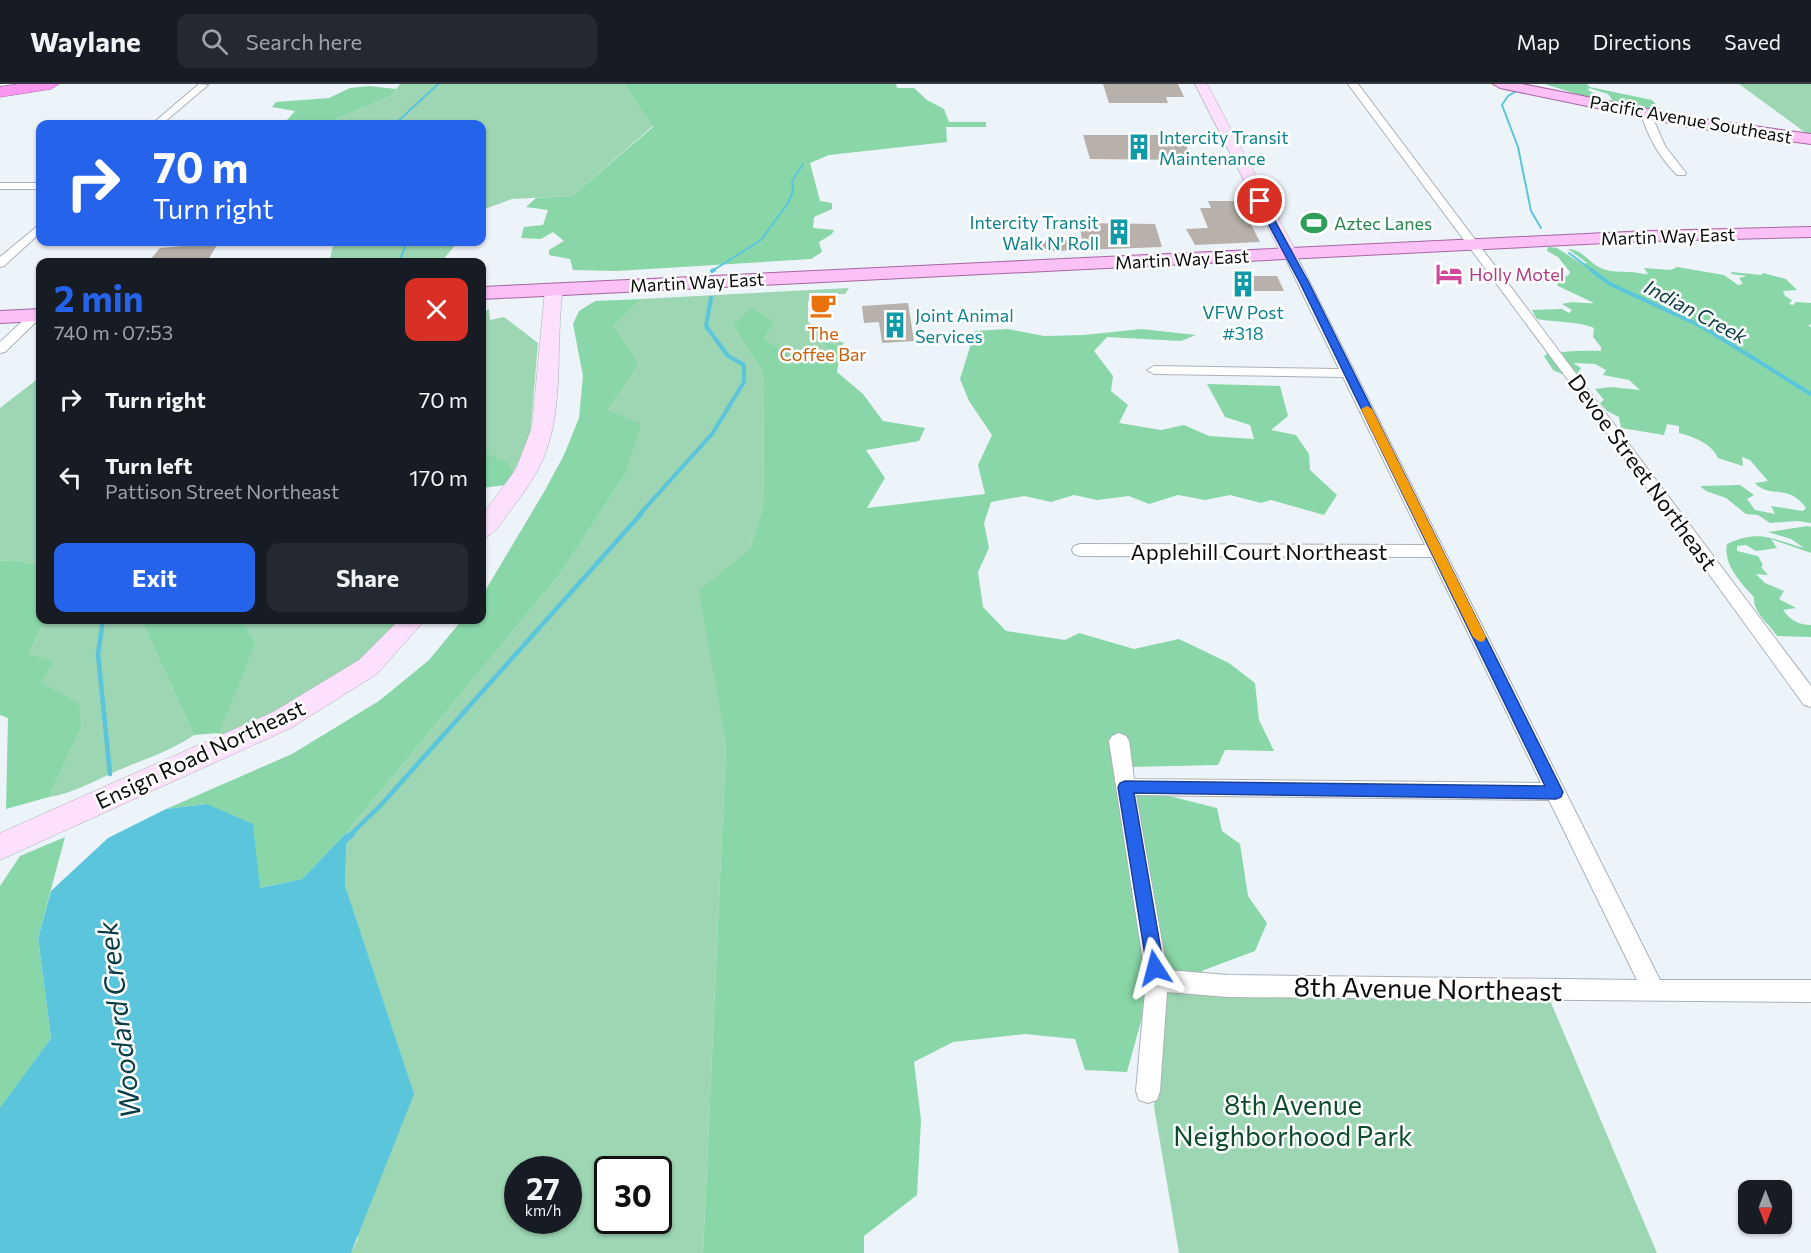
<!DOCTYPE html>
<meta charset="utf-8">
<style>
body{margin:0;font-family:Commissioner,sans-serif;background:#242831;color:#f1f3f6;height:100vh;display:flex;flex-direction:column;font-size:22px;white-space:nowrap}
*{box-sizing:border-box;margin:0}
p{font-size:20px;color:#9ea1a6}
.icon{flex:none;width:33px;height:33px;fill:none;stroke:currentColor;stroke-width:2;stroke-linecap:round;stroke-linejoin:round}
.map{position:relative;flex:1;overflow:hidden}
.sheet{position:absolute;left:36px;top:174px;width:450px;height:366px;display:flex;flex-direction:column;background:#171b24;border-radius:12px;box-shadow:0 2px 4px #0004}
.sheet>*{flex:none}
.banner{position:absolute;left:36px;top:36px;width:450px;height:126px;border-radius:12px;box-shadow:0 2px 4px #0004;background:#2563eb;color:#fff;overflow:hidden}
.needle{width:39px;rotate:180deg}
.controls{position:absolute;left:1738px;top:1096px;display:grid;gap:12px}
.controls a{display:grid;place-items:center;width:54px;height:54px;border-radius:12px;background:#171b24;box-shadow:0 2px 4px #0004;font-size:30px}
.speed{position:absolute;left:504px;top:1072px;display:flex;gap:12px;font-size:30px;font-weight:700;text-align:center}
.speed>*{display:grid;place-content:center;width:78px;height:78px;border-radius:50%;background:#171b24;box-shadow:0 2px 4px #0004;line-height:1}
.speed small{font-size:15px;font-weight:400}
.speed .limit{border:3px solid #111;border-radius:9px;background:#fff;color:#111}
.pin{position:absolute;display:grid;place-items:center;width:51px;height:51px;color:#fff;margin:-26px;border:3px solid #fff;border-radius:50%;box-shadow:0 2px 6px #0007}
.me{position:absolute;width:66px;margin:-33px;rotate:351deg;stroke-linejoin:round;filter:drop-shadow(0 0 4px #0008)}
.turn{display:flex;align-items:center;gap:21px;height:126px;padding:0 18px;font-size:27px}
.turn .icon{width:78px;height:78px;stroke-width:2.5}
.turn b{display:block;font-size:42px;line-height:51px}
.round{display:grid;place-items:center;flex:none;width:63px;height:63px;border-radius:12px;background:#242831}
.headline{display:flex;align-items:center;justify-content:space-between;height:102px;padding:0 18px}
h1{font-size:36px;font-weight:700;line-height:45px;color:#2563eb}
.action{display:flex;gap:12px;margin-top:auto;padding:12px 18px}
.action a{flex:1;height:69px;border-radius:12px;background:#2563eb;color:#fff;font-size:24px;font-weight:700;line-height:69px;text-align:center}
.action a+a{background:#242831;color:#f1f3f6}
ul{padding:0;list-style:none}
li{display:flex;align-items:center;gap:18px;height:78px;padding:0 18px}
li div{flex:1}
li b{display:block;font-size:22px}
li em{font-style:normal}
header{display:flex;align-items:center;gap:36px;box-sizing:border-box;height:84px;padding:0 30px;background:#171b24;border-bottom:2px solid #363941}
header strong{font-size:28px}
nav{display:flex;gap:33px;margin-inline-start:auto;font-size:21px}
.search{width:420px;height:54px;background:#242831;display:flex;align-items:center;gap:15px;box-sizing:border-box;padding:0 21px;border-radius:12px;color:#9ea1a6;font-size:22px}
.map>svg:first-child{display:block}
.green{fill:#9dd6b3;fill-rule:evenodd}
.forest{fill:#89d7a9}
.water{fill:#5bc5dc}
.lines{fill:none;stroke-linecap:round;stroke-linejoin:round}
.stream-far3{stroke:#5bc5dc;stroke-width:2}
.stream-far2{stroke:#5bc5dc;stroke-width:4}
.stream-far1{stroke:#5bc5dc;stroke-width:4.5}
.stream{stroke:#5bc5dc;stroke-width:6}
.building{fill:#b8b1ab}
.street-casing{stroke:#abb1b7;stroke-width:2}
.secondary-casing{stroke:#abb1b7;stroke-width:1}
.primary-casing{stroke:#a566a2;stroke-width:2}
.highway-casing{stroke:#a566a2;stroke-width:1}
.street{fill:#fff;fill-rule:evenodd}
.secondary{fill:#fde0fb;fill-rule:evenodd}
.primary{fill:#fbc1f7;fill-rule:evenodd}
.highway{fill:#f997f1;fill-rule:evenodd}
.route{fill:#2563eb;stroke:#184099;stroke-width:1.5}
.slow{fill:#f59e0b}
.labels{text-anchor:middle;dominant-baseline:central;stroke-width:5;stroke-linejoin:round;paint-order:stroke}
.far-street-label{font-size:18px;fill:#0a0c0e;stroke:#fff}
.far-culture-label{font-size:18px;fill:#0d838f;stroke:#fff;text-anchor:start}
.far-leisure-label{font-size:18px;fill:#27864d;stroke:#fff;text-anchor:start}
.far-hotel-label{font-size:18px;fill:#b23c85;stroke:#fff;text-anchor:start}
.far-food-label{font-size:18px;fill:#c56008;stroke:#fff}
.far-water-label{font-size:20px;font-style:italic;fill:#083b45;stroke:#fff}
.street-label{font-size:22px;fill:#0a0c0e;stroke:#fff}
.near-street-label{font-size:27px;fill:#0a0c0e;stroke:#fff}
.near-park-label{font-size:27px;fill:#0d4b2e;stroke:#fff}
.near-water-label{font-size:28px;font-style:italic;fill:#083b45;stroke:#fff}
</style>
<header>
<strong>Waylane</strong>
<div class="search"><svg class="icon" aria-label="search" viewBox="0 0 24 24"><circle cx="10" cy="10" r="6"/><path d="M15 15l6 6"/></svg>Search here</div>
<nav><a>Map</a><a>Directions</a><a>Saved</a></nav>
</header>
<div class="map">
<svg width="1811" height="1169" viewBox="0 0 1811 1169">
<rect width="100%" height="100%" fill="#ecf3f9"/>
<!-- green -->
<path class="green" d="M 400,0 L 624,0 L 653,42 L 572,112 L 512,115 L 482,126 L 482,40 L 325,40 L 391,12 Z
M 1739,0 L 1811,0 L 1811,49 L 1806,49 Z
M 334,158 L 458,158 L 441,178 L 329,178 Z
M 849,204 L 845,210 L 814,210 L 808,218 L 808,237 L 818,248 L 844,259 L 841,264 L 820,254 L 836,273 L 792,271 L 764,255 L 775,239 L 733,241 L 763,290 L 764,419 L 750,464 L 700,507 L 726,662 L 703,1169 L 351,1169 L 358,1154 L 345,802 L 347,748 L 560,490 L 625,391 L 608,326 L 639,280 L 614,242 L 641,215 ZM 518,1086 L 568,1086 L 568,1137 L 518,1137 ZM 608,1086 L 658,1086 L 658,1137 L 608,1137 Z
M 489,225 L 490,236 L 504,233 L 538,259 L 530,354 L 513,389 L 482,372 L 482,230 Z
M 40,293 L 40,481 L 14,476 L 0,477 L 0,324 Z
M 45,536 L 141,536 L 194,651 C 168,669 138,677 110,690 C 88,700 73,709 49,713 L 81,644 L 40,599 L 29,570 Z
M 241,536 L 406,536 L 365,578 L 214,663 L 230,616 L 256,558 Z
M 1157,896 L 1549,914 L 1657,1169 L 1179,1169 L 1154,1023 L 1161,947 Z"/>
<!-- forest -->
<path class="forest" d="M 624,0 L 896,0 L 897,4 L 914,4 L 927,16 L 944,25 L 949,38 L 986,38 L 986,43 L 946,43 L 947,58 L 829,71 L 810,79 L 820,117 L 832,119 L 832,125 L 814,133 L 813,144 L 834,146 L 832,150 L 819,158 L 822,168 L 811,175 L 616,187 L 573,186 L 570,175 L 549,171 L 549,166 L 564,157 L 553,148 L 541,155 L 521,154 L 524,143 L 543,141 L 548,126 L 526,123 L 536,114 L 572,112 L 653,43 Z
M 1545,0 L 1587,0 L 1590,3 L 1652,16 L 1661,26 L 1660,28 L 1639,24 L 1632,19 L 1613,17 L 1608,10 L 1589,4 L 1588,6 L 1599,12 L 1598,14 L 1592,15 Z
M 369,2 L 396,5 L 391,12 L 325,40 L 275,40 L 286,37 L 295,27 L 272,23 L 276,18 L 329,14 L 350,4 Z
M 1548,163 L 1557,164 L 1582,180 L 1587,179 L 1568,165 C 1582,166 1586,175 1597,182 C 1609,189 1616,187 1629,188 C 1636,188 1641,190 1648,190 L 1644,184 L 1671,186 L 1677,183 L 1724,191 L 1738,201 L 1743,200 L 1739,194 L 1747,192 L 1731,190 L 1732,188 L 1761,191 L 1763,189 L 1786,195 L 1797,206 L 1783,207 L 1785,212 L 1792,216 L 1789,220 L 1793,221 L 1796,218 L 1811,219 L 1811,240 L 1808,242 L 1811,243 L 1811,439 L 1797,437 L 1770,439 L 1758,431 L 1746,430 L 1726,414 L 1706,407 L 1700,402 L 1740,401 L 1754,411 L 1747,415 L 1755,426 L 1775,430 L 1771,422 L 1803,427 L 1806,424 C 1789,399 1769,415 1755,399 L 1768,397 L 1750,376 L 1742,373 L 1743,382 L 1718,374 C 1711,359 1694,353 1679,349 L 1679,342 L 1667,340 L 1664,351 L 1621,344 L 1619,333 L 1607,327 L 1600,319 L 1604,316 L 1595,305 L 1611,303 L 1640,306 L 1629,296 L 1603,291 L 1606,286 L 1595,280 L 1573,279 L 1581,284 L 1577,290 L 1565,287 L 1562,290 L 1553,286 L 1544,272 L 1547,270 C 1566,267 1581,266 1601,267 L 1601,263 L 1593,253 L 1594,244 C 1583,238 1553,238 1537,235 L 1532,226 L 1562,225 L 1569,229 L 1572,226 L 1562,220 C 1575,216 1580,220 1594,219 L 1558,202 L 1556,197 L 1543,198 L 1538,194 L 1550,193 L 1554,189 L 1568,192 L 1570,188 L 1558,173 L 1547,167 Z
M 641,215 L 614,242 L 639,280 L 608,326 L 641,340 L 625,391 L 560,490 L 347,748 L 302,795 L 260,804 L 207,720 L 166,725 L 292,670 L 379,617 L 429,576 L 462,536 L 482,536 L 482,512 L 544,408 L 564,371 L 579,334 L 583,292 L 573,240 L 579,227 L 595,217 Z
M 752,224 L 775,239 L 764,255 L 792,271 L 835,273 L 818,253 L 841,264 L 837,288 L 863,310 L 883,337 L 925,344 L 919,357 L 866,366 L 885,394 L 867,424 L 985,410 L 978,381 L 992,351 L 969,317 L 960,295 L 975,247 L 1008,245 L 1044,252 L 1084,251 L 1141,245 L 1196,251 L 1181,257 L 1107,253 L 1094,267 L 1113,292 L 1111,307 L 1128,321 L 1119,339 L 1161,346 L 1184,341 L 1209,352 L 1254,355 L 1250,341 L 1225,333 L 1207,300 L 1280,302 L 1288,332 L 1271,346 L 1296,351 L 1309,370 L 1310,386 L 1337,411 L 1324,431 L 1271,416 L 1261,419 L 1230,411 L 1205,416 L 1178,411 L 1149,420 L 1129,412 L 1097,416 L 1074,411 L 1051,418 L 1024,412 L 991,418 L 984,439 L 989,464 L 978,488 L 983,523 L 1006,547 L 1065,556 L 1079,549 L 1134,565 L 1179,555 L 1229,579 L 1255,599 L 1259,636 L 1274,667 L 1225,666 L 1218,681 L 1129,683 L 1137,704 L 1217,724 L 1222,747 L 1240,760 L 1248,812 L 1267,839 L 1255,867 L 1204,886 L 1143,930 L 1127,988 L 1085,986 L 1075,955 L 1025,950 L 953,958 L 914,978 L 921,1036 L 917,1111 L 864,1152 L 864,1169 L 703,1169 L 726,662 L 699,507 L 750,464 L 764,419 L 763,290 L 733,241 Z
M 486,369 L 508,379 L 513,389 L 505,401 L 482,404 L 482,372 Z
M 1808,442 L 1811,443 L 1811,469 L 1771,455 L 1777,464 L 1756,467 L 1746,461 L 1737,462 L 1737,467 L 1758,472 L 1763,481 L 1761,483 L 1768,491 L 1756,490 L 1765,499 L 1784,507 L 1779,515 L 1796,524 L 1783,526 C 1790,536 1799,541 1811,541 L 1811,553 L 1777,552 C 1769,539 1753,529 1754,513 C 1740,498 1723,480 1727,460 C 1759,445 1772,455 1804,464 L 1791,455 L 1768,448 Z
M 14,476 L 40,481 L 40,536 L 45,536 L 29,570 L 54,578 L 41,599 L 79,619 L 81,644 L 49,713 L 6,725 L 8,634 L 0,631 L 0,477 Z
M 141,536 L 241,536 L 256,558 L 219,649 L 194,651 Z
M 65,753 L 38,854 L 51,954 L 0,1025 L 0,802 L 20,772 Z"/>
<!-- water -->
<path class="water" d="M 207,720 L 253,740 L 260,804 L 302,795 L 347,748 L 345,802 L 414,1010 L 351,1169 L 0,1169 L 0,1024 L 51,954 L 38,854 L 51,807 L 108,754 L 166,725 Z"/>
<g class="lines">
<!-- stream-far3 -->
<path class="stream-far3" d="M 1515,8 L 1508,12 L 1502,21 L 1518,63 L 1531,127 L 1541,144
M 395,40 L 438,0
M 1569,169 L 1593,187
M 399,178 L 407,158
M 712,187 L 761,156 L 788,119 L 793,107 L 792,97 L 803,80"/>
<!-- stream-far2 -->
<path class="stream-far2" d="M 1591,186 L 1610,200 L 1703,243 L 1811,310
M 712,187 L 714,186
M 639,431 L 712,350 L 744,298 L 744,281 L 728,272 L 706,242 L 711,214"/>
<!-- stream-far1 -->
<path class="stream-far1" d="M 103,536 L 98,570 L 110,690
M 350,751 L 380,722 L 641,430"/>
<!-- stream -->
<path class="stream" d="M 343,758 L 352,750"/>
</g>
<!-- building -->
<path class="building" d="M 1103,0 L 1178,0 L 1184,13 L 1166,13 L 1168,19 L 1109,19 Z
M 1083,51 L 1183,51 L 1191,76 L 1090,75 Z
M 1208,117 L 1239,117 L 1260,158 L 1195,161 L 1186,145 L 1208,144 L 1200,124 L 1211,124 Z
M 1079,139 L 1155,140 L 1162,163 L 1029,168 L 1027,156 L 1082,156 Z
M 218,159 L 207,178 L 184,178 L 186,175 L 150,176 L 160,164 Z
M 1244,192 L 1277,192 L 1284,207 L 1250,207 Z
M 908,219 L 914,257 L 882,259 L 879,238 L 864,239 L 862,222 Z"/>
<g class="lines">
<!-- street casing -->
<g class="street-casing">
<path id="street" d="M 199,0 L 208,1 L 162,40 L 152,40 Z
M 1348,0 L 1358,0 L 1811,602 L 1811,623 L 1804,621 L 1577,308 Z
M 1643,28 L 1651,30 L 1665,62 L 1686,89 L 1685,91 L 1677,91 C 1660,74 1648,53 1641,30 Z
M 0,99 L 40,99 L 40,105 L 0,105 Z
M 40,140 L 40,149 L 4,182 L 0,183 L 0,173 Z
M 1289,165 L 1295,169 L 1660,896 L 1811,896 L 1811,918 L 1228,913 L 1167,908 L 1160,1007 L 1157,1016 L 1148,1019 L 1139,1016 L 1136,1007 L 1146,896 L 1109,657 L 1112,652 L 1119,649 L 1126,652 L 1129,657 L 1134,695 L 1541,699 L 1431,473 L 1080,472 L 1074,470 L 1072,466 L 1074,462 L 1080,460 L 1425,461 L 1343,293 L 1154,290 L 1147,286 L 1154,282 L 1339,285 L 1283,169 ZM 1136,711 L 1549,716 L 1637,896 L 1228,891 L 1167,886 Z
M 35,228 L 40,231 L 39,235 L 5,268 L 0,269 L 0,258 L 31,229 Z"/>
</g>
<!-- secondary casing -->
<g class="secondary-casing">
<path id="secondary" d="M 1195,0 L 1207,0 L 1297,169 L 1295,173 L 1289,174 L 1281,169 Z
M 554,200 L 560,201 L 563,205 C 555,260 565,320 544,373 C 536,392 523,410 510,427 C 502,437 495,452 482,454 L 482,432 L 516,385 L 532,343 L 545,205 L 548,201 Z
M 399,536 L 425,536 L 377,590 L 291,644 L 0,776 L 0,749 L 273,628 L 359,576 Z"/>
</g>
<!-- primary casing -->
<g class="primary-casing">
<path id="primary" d="M 1493,0 L 1522,0 L 1689,33 L 1811,50 L 1811,60 L 1689,43 L 1500,4 Z
M 1811,143 L 1811,153 L 1647,157 L 482,215 L 482,203 L 1647,147 Z
M 40,225 L 40,237 L 0,239 L 0,227 Z"/>
</g>
<!-- highway casing -->
<g class="highway-casing">
<path id="highway" d="M 19,0 L 59,0 L 51,5 L 0,13 L 0,3 Z"/>
</g>
<!-- street -->
<use href="#street" class="street"/>
<!-- secondary -->
<use href="#secondary" class="secondary"/>
<!-- primary -->
<use href="#primary" class="primary"/>
<!-- highway -->
<use href="#highway" class="highway"/>
</g>
<!-- route -->
<path class="route" d="M 1260,115 L 1264,117 L 1309,199 L 1563,708 L 1561,713 L 1556,715 L 1134,709 L 1164,884 L 1161,889 L 1155,892 L 1149,889 L 1147,884 L 1118,703 L 1120,699 L 1125,697 L 1545,702 L 1300,199 L 1256,117 Z"/>
<!-- slow -->
<path class="slow" d="M 1367,322 L 1372,325 L 1486,553 L 1484,557 L 1480,558 L 1473,553 L 1361,325 Z"/>
<!-- icons -->
<defs>
<g id="building-bare" transform="scale(2.07)"><path d="M-4-6H4V6H1V3H-1V6H-4ZM-2.5-4.3h1.7v1.8h-1.7ZM.8-4.3h1.7v1.8H.8ZM-2.5-1h1.7V.8h-1.7ZM.8-1h1.7V.8H.8Z" fill="#0f9aa8" stroke="#fff" stroke-width="2.5" paint-order="stroke"/></g>
<g id="stadium-bare" transform="scale(2.07)"><path d="M0-5a6.5 5 0 1 0 0 10a6.5 5 0 1 0 0-10ZM-3.5-1.8h7v3.6h-7Z" fill="#2e9e5b" stroke="#fff" stroke-width="2.5" paint-order="stroke"/></g>
<g id="hotel-bare" transform="scale(2.07)"><path d="M-6-4.5h1.5V1H6V5H4.5V3h-9V5H-6ZM-4 0a1.8 1.8 0 1 1 3.6 0ZM.5 0V-2.5h3Q6-2.5 6 0Z" fill="#d1479c" stroke="#fff" stroke-width="2.5" paint-order="stroke"/></g>
<g id="cafe-bare" transform="scale(2.07)"><path d="M-5.5-4.5H6V0H3Q3 3.5 0 3.5H-2.5Q-5.5 3.5-5.5 0ZM3-3.2v2h1.7v-2ZM-6 4.5H4V6H-6Z" fill="#e8710a" stroke="#fff" stroke-width="2.5" paint-order="stroke"/></g>
</defs>
<g fill-rule="evenodd">
<use href="#building-bare" x="1139" y="63"/>
<use href="#stadium-bare" x="1314" y="139"/>
<use href="#building-bare" x="1119" y="148"/>
<use href="#hotel-bare" x="1449" y="190"/>
<use href="#building-bare" x="1243" y="200"/>
<use href="#cafe-bare" x="823" y="221"/>
<use href="#building-bare" x="895" y="241"/>
</g>
<g class="labels">
<!-- far-street labels -->
<g class="far-street-label">
<text transform="translate(1691 35) rotate(10)">Pacific Avenue Southeast</text>
<text transform="translate(1668 152) rotate(-2)">Martin Way East</text>
<text transform="translate(1182 175) rotate(-3)">Martin Way East</text>
<text transform="translate(697 198) rotate(-3)">Martin Way East</text>
</g>
<!-- far-culture labels -->
<g class="far-culture-label">
<text x="1159" y="53">Intercity Transit<tspan x="1159" dy="21">Maintenance</tspan></text>
<text x="1099" y="138" text-anchor="end">Intercity Transit<tspan x="1099" dy="21">Walk N' Roll</tspan></text>
<text x="1243" y="228" text-anchor="middle">VFW Post<tspan x="1243" dy="21">#318</tspan></text>
<text x="915" y="231">Joint Animal<tspan x="915" dy="21">Services</tspan></text>
</g>
<!-- far-leisure labels -->
<g class="far-leisure-label">
<text x="1334" y="139">Aztec Lanes</text>
</g>
<!-- far-hotel labels -->
<g class="far-hotel-label">
<text x="1469" y="190">Holly Motel</text>
</g>
<!-- far-food labels -->
<g class="far-food-label">
<text x="823" y="249">The<tspan x="823" dy="21">Coffee Bar</tspan></text>
</g>
<!-- far-water labels -->
<g class="far-water-label">
<text transform="translate(1696 227) rotate(28)">Indian Creek</text>
</g>
<!-- street labels -->
<g class="street-label">
<text transform="translate(1643 388) rotate(54)">Devoe Street Northeast</text>
<text x="1259" y="467">Applehill Court Northeast</text>
<text transform="translate(200 670) rotate(-25)">Ensign Road Northeast</text>
</g>
<!-- near-street labels -->
<g class="near-street-label">
<text transform="translate(1428 904) rotate(1)">8th Avenue Northeast</text>
</g>
<!-- near-park labels -->
<g class="near-park-label">
<text x="1293" y="1020">8th Avenue<tspan x="1293" dy="31">Neighborhood Park</tspan></text>
</g>
<!-- near-water labels -->
<g class="near-water-label">
<text transform="translate(118 936) rotate(-97)">Woodard Creek</text>
</g>
</g>
</svg>
<div class="controls">
<a><svg class="needle" viewBox="-14 -14 28 28"><path d="M0-13l5 13h-10z" fill="#e53935"/><path d="M0 13l5-13h-10z" fill="#9ea1a6"/></svg></a>
</div>
<div class="speed"><div>27<small>km/h</small></div><div class="limit">30</div></div>
<div class="pin" style="left:1260px;top:117px;background:#d93025"><svg class="icon" aria-label="arrive" viewBox="0 0 24 24"><path d="M6 21V4h12l-3 4 3 4H6"/></svg></div>
<svg class="me" style="left:1155px;top:884px" viewBox="-20 -20 40 40"><path d="M0-17L14 15 0 8-14 15z" fill="#2563eb" stroke="#fff" stroke-width="4"/></svg>
<div class="banner">
<div class="turn"><svg class="icon" aria-label="right" viewBox="0 0 24 24"><path d="M7 20v-9h11M14 6l5 5-5 5"/></svg><div><b>70 m</b>Turn right</div></div>
</div>
<section class="sheet">
<div class="headline"><div><h1>2 min</h1><p>740 m · 07:53</p></div><a class="round" style="background:#d93025;color:#fff"><svg class="icon" aria-label="close" viewBox="0 0 24 24"><path d="M6 6l12 12M18 6L6 18"/></svg></a></div>
<ul>
<li><svg class="icon" aria-label="right" viewBox="0 0 24 24"><path d="M7 20v-9h11M14 6l5 5-5 5"/></svg><div><b>Turn right</b></div><em>70 m</em></li>
<li><svg class="icon" aria-label="left" viewBox="0 0 24 24"><path d="M17 20v-9H6M10 6l-5 5 5 5"/></svg><div><b>Turn left</b><p>Pattison Street Northeast</p></div><em>170 m</em></li>
</ul>
<div class="action"><a>Exit</a><a>Share</a></div>
</section>
</div>
